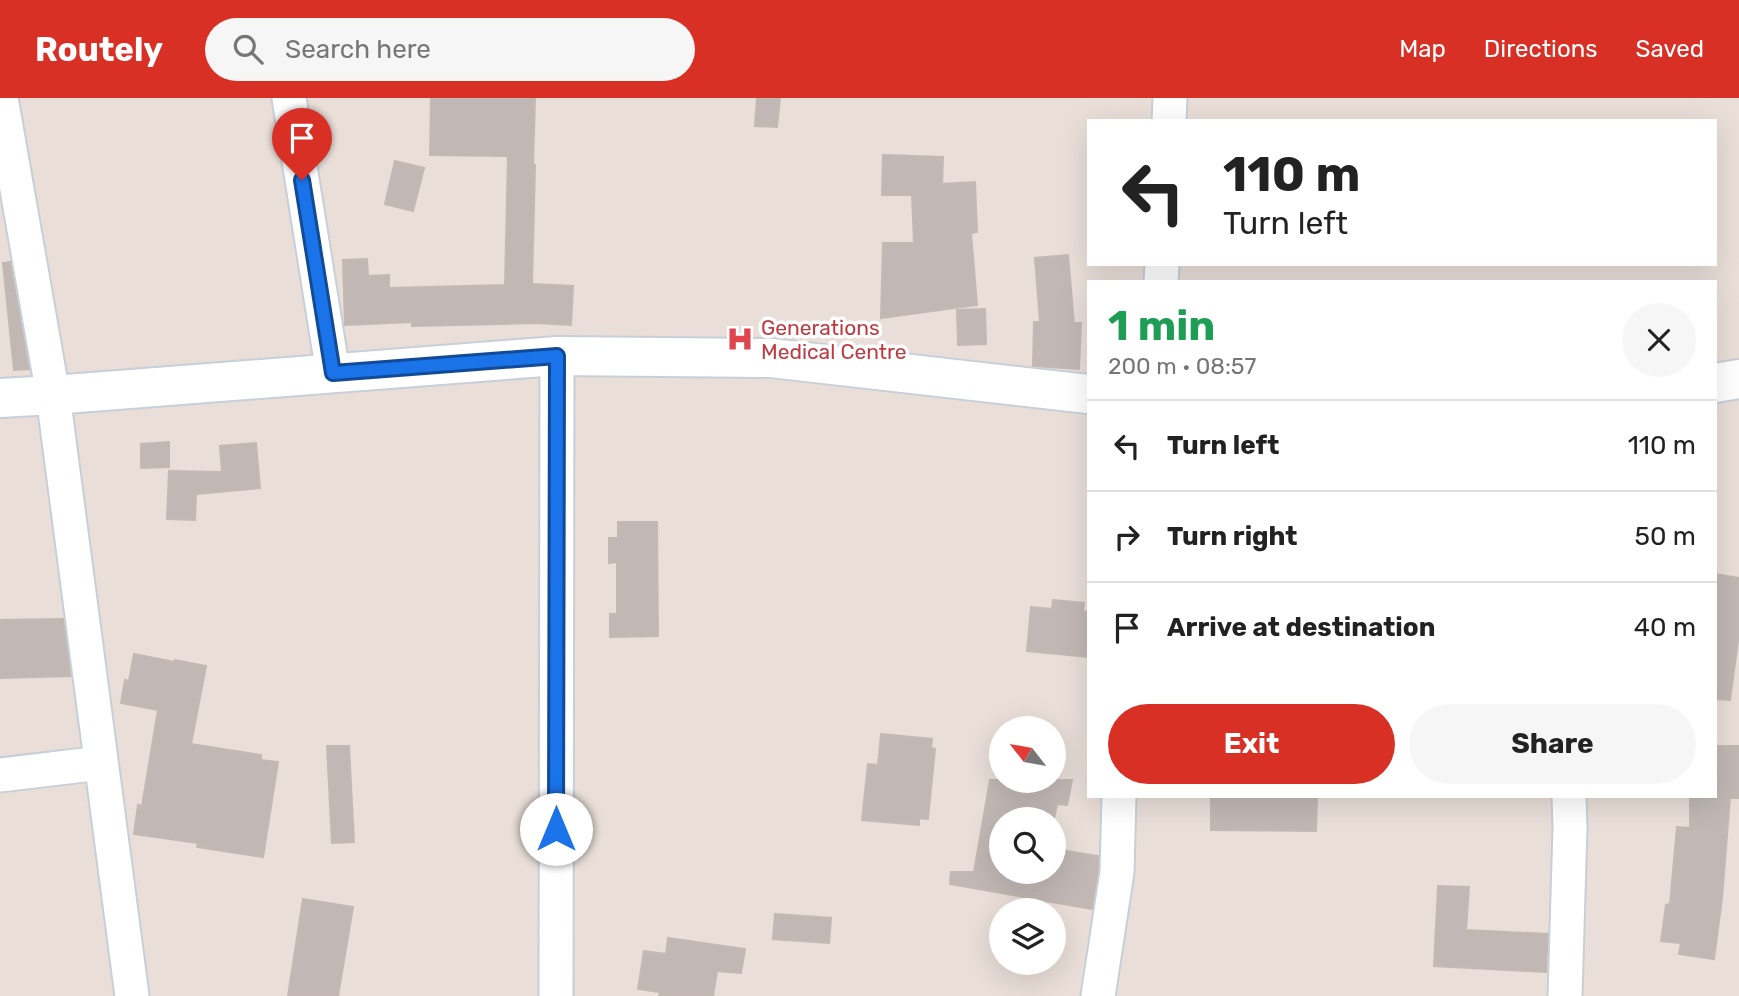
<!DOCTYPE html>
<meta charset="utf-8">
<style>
body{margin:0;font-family:Rubik,sans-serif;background:#f6f6f6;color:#222;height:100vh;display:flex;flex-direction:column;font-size:26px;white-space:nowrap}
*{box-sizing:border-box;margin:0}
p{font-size:23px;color:#767676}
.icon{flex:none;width:38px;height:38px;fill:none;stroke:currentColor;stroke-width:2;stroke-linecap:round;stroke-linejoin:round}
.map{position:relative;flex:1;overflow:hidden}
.side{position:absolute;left:1087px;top:182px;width:630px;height:518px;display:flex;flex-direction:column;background:#fff;border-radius:0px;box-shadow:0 7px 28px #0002}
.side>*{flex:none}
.guide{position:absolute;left:1087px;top:21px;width:630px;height:147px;border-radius:0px;box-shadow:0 7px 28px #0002;background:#fff;color:#222;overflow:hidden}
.needle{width:46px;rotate:301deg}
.tools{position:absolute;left:989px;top:618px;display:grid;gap:14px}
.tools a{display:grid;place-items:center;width:77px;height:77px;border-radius:50%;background:#fff;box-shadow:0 7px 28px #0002;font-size:35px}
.pin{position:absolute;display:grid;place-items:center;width:60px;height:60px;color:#fff;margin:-72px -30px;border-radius:50% 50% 50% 0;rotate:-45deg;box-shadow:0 0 7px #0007}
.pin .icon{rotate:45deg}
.me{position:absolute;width:77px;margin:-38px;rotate:0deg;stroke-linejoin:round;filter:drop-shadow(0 0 5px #0008)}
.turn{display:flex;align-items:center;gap:24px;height:147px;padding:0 21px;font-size:32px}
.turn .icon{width:91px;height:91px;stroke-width:2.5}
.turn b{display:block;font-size:49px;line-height:60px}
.round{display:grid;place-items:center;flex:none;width:74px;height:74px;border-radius:37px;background:#f6f6f6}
.overview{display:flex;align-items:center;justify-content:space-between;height:119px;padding:0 21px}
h1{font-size:42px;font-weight:700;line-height:52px;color:#1e9e55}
.cta{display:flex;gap:14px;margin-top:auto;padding:14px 21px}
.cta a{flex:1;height:80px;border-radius:42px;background:#d93025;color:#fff;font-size:28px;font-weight:700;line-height:80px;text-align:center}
.cta a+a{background:#f6f6f6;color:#222}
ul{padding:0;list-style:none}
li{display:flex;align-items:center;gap:21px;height:91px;padding:0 21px;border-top:2px solid #e0e0e0}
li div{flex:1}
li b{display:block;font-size:26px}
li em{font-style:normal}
header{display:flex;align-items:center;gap:42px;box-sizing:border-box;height:98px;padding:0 35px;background:#d93025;color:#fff}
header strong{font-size:33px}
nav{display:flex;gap:38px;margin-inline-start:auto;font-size:24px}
.search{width:490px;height:63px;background:#f6f6f6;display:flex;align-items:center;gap:18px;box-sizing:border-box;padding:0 24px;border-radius:38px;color:#767676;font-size:26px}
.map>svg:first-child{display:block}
.building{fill:#c1b8b5;stroke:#c4b9b2;stroke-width:2}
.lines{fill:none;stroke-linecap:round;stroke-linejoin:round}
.street-casing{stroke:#c7cfd9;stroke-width:37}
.secondary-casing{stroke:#c7cfd9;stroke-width:42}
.street{stroke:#fff;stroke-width:33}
.secondary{stroke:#fff;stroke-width:38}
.route-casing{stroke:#114b97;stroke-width:18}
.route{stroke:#1a73e8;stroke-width:12}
.labels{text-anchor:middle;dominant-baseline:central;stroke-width:7;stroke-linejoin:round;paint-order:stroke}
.health-label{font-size:21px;fill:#be3a42;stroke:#fff;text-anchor:start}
</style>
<header>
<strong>Routely</strong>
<div class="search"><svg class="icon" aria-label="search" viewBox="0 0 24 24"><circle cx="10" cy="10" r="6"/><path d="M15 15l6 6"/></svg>Search here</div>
<nav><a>Map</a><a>Directions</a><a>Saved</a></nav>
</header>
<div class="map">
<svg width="1739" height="898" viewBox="0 0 1739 898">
<rect width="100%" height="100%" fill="#e9ded8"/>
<!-- building -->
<path class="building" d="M 431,0 L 535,0 L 533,67 L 535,67 L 532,186 L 573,188 L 571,227 L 537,225 L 412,228 L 412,224 L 345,227 L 343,162 L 367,161 L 368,178 L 389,177 L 389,190 L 505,187 L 508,58 L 430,57 Z
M 757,0 L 780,0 L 777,29 L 755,28 Z
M 883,57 L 943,59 L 942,86 L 975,84 L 977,134 L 971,135 L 977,207 L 881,220 L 883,145 L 914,145 L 912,97 L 882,97 Z
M 395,63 L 424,70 L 413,113 L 385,106 Z
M 1068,157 L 1074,225 L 1081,225 L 1079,271 L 1033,268 L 1034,224 L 1040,224 L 1035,160 Z
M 10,164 L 29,271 L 14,272 L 3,165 Z
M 985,211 L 986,246 L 958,247 L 957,212 Z
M 169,344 L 169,369 L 141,370 L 141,346 Z
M 256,345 L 260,390 L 196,396 L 195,422 L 167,421 L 169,373 L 222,374 L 220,348 Z
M 618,424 L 657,424 L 658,538 L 610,539 L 610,516 L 617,516 L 617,464 L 609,465 L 609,440 L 618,440 Z
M 1715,476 L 1739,480 L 1739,535 L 1730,602 L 1715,601 Z
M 1053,502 L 1084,505 L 1083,513 L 1088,514 L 1088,559 L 1027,553 L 1031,509 L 1052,511 Z
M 63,521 L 71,578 L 0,580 L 0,522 Z
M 134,556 L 175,564 L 175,562 L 206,568 L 191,646 L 261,657 L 261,662 L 278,664 L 263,759 L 197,749 L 198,745 L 134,736 L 138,707 L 142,708 L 158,612 L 121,605 L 125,582 L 129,583 Z
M 881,636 L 932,641 L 931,650 L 935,651 L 928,721 L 919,720 L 919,727 L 862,722 L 868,666 L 878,667 Z
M 327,648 L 349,648 L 354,744 L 332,745 Z
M 1715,648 L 1739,648 L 1739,700 L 1730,700 L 1722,800 L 1714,861 L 1679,856 L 1681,845 L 1661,843 L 1666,807 L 1670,806 L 1677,729 L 1690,730 L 1690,698 L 1715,698 Z
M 990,682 L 1072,682 L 1067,707 L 1057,706 L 1054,721 L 1001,721 L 1001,774 L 1054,774 L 1054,751 L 1098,758 L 1098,772 L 1092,811 L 950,786 L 951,774 L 974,774 Z
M 1211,698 L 1317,698 L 1316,733 L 1211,732 Z
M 1438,788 L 1469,789 L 1466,832 L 1548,836 L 1546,874 L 1434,868 Z
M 303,801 L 353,809 L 338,898 L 288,898 Z
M 775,816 L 831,820 L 829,845 L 773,841 Z
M 668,840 L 745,851 L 741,875 L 717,873 L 713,898 L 659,898 L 660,894 L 638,891 L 644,853 L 666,856 Z"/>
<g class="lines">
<!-- street casing -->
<g class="street-casing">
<path id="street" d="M 1,0 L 53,297 L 132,898
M 289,0 L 333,275
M 1169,23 L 1170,0
M 1161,184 L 1162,166
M 0,677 L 101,665
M 556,898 L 557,258
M 1098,898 L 1117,774 L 1119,698
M 1565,898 L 1570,730 L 1569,698"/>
</g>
<!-- secondary casing -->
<g class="secondary-casing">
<path id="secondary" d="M 1715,285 L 1739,281
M 0,300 L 53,297 L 557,258 L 771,260 L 1088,296"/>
</g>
<!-- street -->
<use href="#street" class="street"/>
<!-- secondary -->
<use href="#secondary" class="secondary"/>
</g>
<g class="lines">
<!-- route casing -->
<g class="route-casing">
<path id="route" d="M 302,82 L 333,275 L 557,258 L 556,731"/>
</g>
<!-- route -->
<use href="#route" class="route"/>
</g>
<!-- icons -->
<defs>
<g id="hospital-bare" transform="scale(2.1)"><path d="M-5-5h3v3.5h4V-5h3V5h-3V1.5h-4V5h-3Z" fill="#e0444e" stroke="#fff" stroke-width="2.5" paint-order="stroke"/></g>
</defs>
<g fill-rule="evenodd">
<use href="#hospital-bare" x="740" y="241"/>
</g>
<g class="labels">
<!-- health labels -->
<g class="health-label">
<text x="761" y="229">Generations<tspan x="761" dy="24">Medical Centre</tspan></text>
</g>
</g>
</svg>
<div class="tools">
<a><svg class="needle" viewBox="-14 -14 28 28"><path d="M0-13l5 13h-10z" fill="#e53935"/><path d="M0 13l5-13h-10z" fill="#767676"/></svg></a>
<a><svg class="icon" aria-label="search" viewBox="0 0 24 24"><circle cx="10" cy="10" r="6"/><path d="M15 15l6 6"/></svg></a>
<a><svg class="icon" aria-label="layers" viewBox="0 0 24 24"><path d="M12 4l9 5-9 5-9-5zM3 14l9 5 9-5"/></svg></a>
</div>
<div class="pin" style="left:302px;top:82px;background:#d93025"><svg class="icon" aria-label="arrive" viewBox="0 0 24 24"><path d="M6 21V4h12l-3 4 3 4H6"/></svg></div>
<svg class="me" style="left:556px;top:731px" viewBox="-20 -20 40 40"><circle r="19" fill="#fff"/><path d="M0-13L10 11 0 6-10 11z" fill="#1a73e8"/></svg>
<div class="guide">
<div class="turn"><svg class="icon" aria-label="left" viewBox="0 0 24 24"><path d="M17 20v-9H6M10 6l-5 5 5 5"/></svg><div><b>110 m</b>Turn left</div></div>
</div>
<section class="side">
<div class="overview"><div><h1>1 min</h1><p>200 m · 08:57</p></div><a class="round"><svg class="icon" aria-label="close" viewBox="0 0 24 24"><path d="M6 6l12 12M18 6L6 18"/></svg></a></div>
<ul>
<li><svg class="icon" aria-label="left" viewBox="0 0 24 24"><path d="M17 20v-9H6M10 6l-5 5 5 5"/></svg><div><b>Turn left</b></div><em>110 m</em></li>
<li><svg class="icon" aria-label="right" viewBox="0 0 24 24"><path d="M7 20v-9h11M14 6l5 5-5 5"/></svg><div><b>Turn right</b></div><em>50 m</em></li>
<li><svg class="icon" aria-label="arrive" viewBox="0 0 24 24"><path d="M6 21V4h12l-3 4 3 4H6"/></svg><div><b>Arrive at destination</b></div><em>40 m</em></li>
</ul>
<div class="cta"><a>Exit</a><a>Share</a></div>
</section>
</div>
